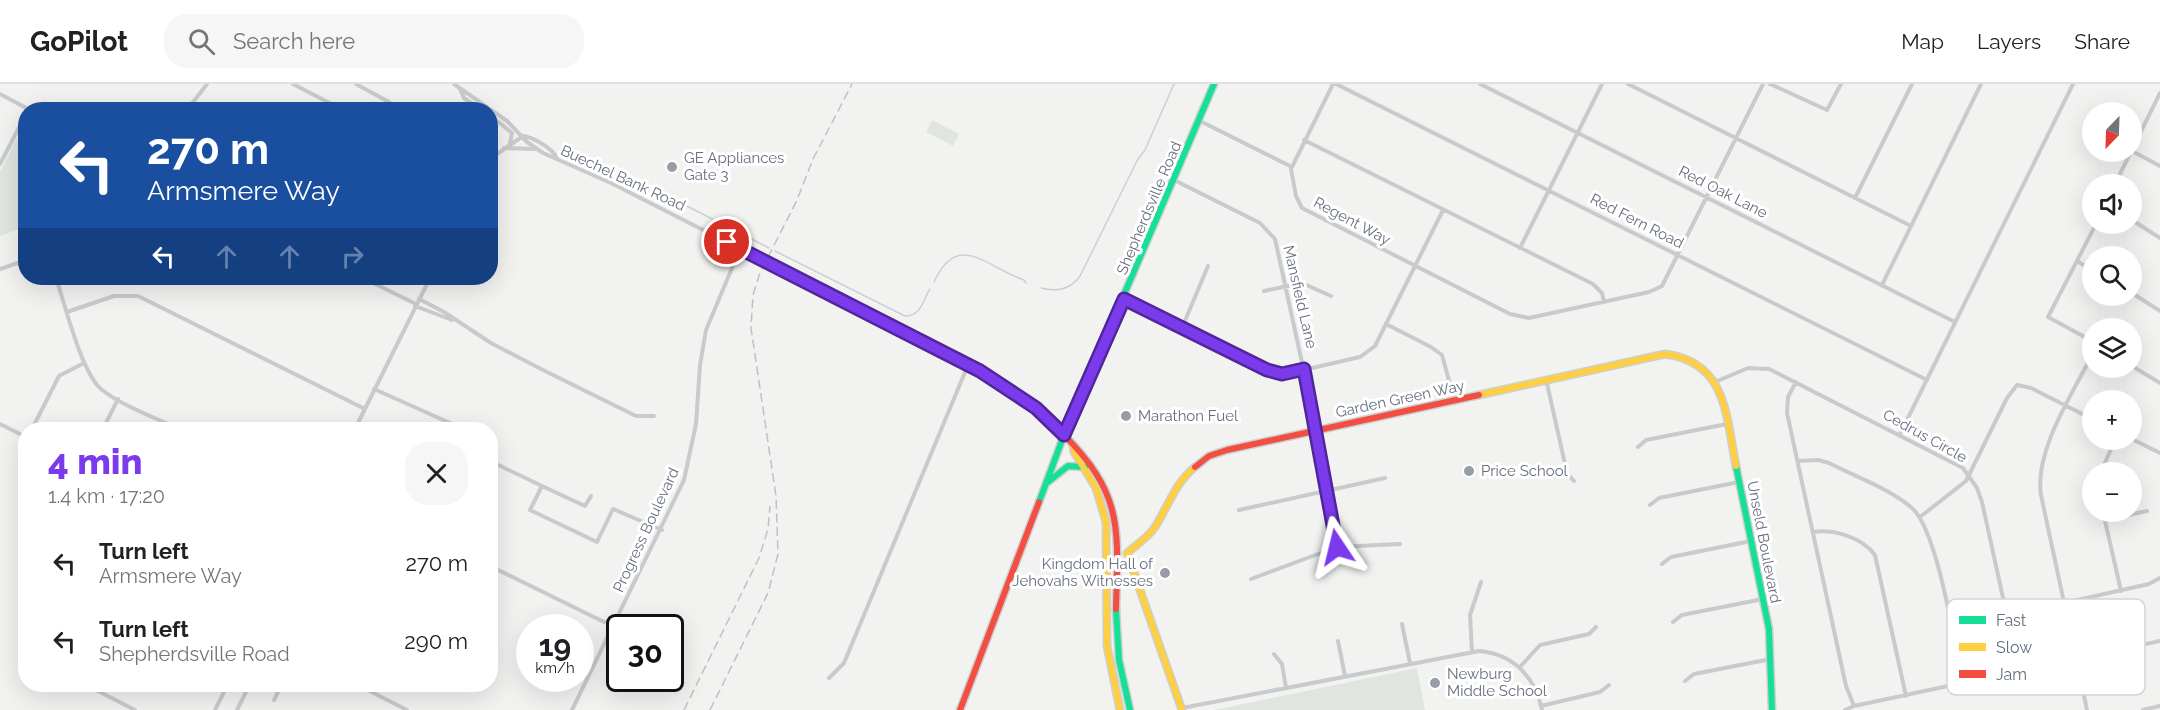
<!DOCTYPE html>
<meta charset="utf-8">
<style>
body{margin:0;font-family:Raleway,sans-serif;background:#f6f6f6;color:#202124;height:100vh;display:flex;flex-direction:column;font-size:22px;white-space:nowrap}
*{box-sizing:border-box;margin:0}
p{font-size:20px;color:#757577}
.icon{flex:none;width:33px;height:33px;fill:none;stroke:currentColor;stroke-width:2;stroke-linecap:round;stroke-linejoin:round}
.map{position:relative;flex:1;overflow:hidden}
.panel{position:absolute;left:18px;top:338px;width:480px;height:270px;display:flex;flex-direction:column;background:#fff;border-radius:24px;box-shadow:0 6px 24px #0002}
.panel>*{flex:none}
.banner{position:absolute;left:18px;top:18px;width:480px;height:183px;border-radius:24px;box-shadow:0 6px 24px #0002;background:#1a4fa0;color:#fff;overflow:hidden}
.needle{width:39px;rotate:203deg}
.tools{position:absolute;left:2082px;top:18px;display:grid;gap:12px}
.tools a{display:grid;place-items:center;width:60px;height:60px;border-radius:50%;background:#fff;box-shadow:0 6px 24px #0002;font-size:30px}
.speed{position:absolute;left:516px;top:530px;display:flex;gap:12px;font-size:30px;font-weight:700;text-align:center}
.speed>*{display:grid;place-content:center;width:78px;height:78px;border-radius:50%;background:#fff;box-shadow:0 6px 24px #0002;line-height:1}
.speed small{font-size:15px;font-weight:400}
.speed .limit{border:3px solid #111;border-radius:9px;background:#fff;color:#111}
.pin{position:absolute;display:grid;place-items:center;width:51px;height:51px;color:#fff;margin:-26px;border:3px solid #fff;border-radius:50%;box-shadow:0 2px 6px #0007}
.me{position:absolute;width:66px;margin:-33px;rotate:350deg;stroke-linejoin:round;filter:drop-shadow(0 0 4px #0008)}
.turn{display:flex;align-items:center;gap:21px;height:126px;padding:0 30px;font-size:27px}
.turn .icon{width:78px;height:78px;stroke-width:2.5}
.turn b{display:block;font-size:42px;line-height:51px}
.lanes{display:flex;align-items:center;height:57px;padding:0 30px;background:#0003;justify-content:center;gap:30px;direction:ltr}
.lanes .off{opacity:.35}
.round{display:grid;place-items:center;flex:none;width:63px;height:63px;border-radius:24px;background:#f6f6f6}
.overview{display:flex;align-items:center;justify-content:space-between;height:102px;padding:0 30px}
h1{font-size:36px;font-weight:800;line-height:45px;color:#7c3aed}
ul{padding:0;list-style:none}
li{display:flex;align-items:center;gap:18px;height:78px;padding:0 30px}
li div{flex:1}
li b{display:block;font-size:22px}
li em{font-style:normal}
header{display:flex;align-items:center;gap:36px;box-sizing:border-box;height:84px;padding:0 30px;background:#fff;border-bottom:2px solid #e0e0e0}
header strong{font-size:28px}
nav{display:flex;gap:33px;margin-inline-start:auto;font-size:21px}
.search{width:420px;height:54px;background:#f6f6f6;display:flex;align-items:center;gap:15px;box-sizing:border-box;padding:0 21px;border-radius:24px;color:#757577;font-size:22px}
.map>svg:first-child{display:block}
.green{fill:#e0e5df}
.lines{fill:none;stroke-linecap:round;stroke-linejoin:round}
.stream{stroke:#cad0d4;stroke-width:1.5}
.fast-casing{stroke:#cecfcf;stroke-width:9}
.slow-casing{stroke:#cecfcf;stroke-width:9}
.jam-casing{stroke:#cecfcf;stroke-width:9}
.street{stroke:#c9cacb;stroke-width:4}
.fast{stroke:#16e098;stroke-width:6}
.slow{stroke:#ffcf43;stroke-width:6}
.jam{stroke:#f24e42;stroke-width:6}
.rail{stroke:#bfc0c1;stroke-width:1.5;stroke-dasharray:9 4.5;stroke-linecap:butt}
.route-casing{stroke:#51269a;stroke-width:15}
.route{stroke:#7c3aed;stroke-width:10}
.poi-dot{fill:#979da7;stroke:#fff;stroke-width:2}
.labels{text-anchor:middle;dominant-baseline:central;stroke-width:6;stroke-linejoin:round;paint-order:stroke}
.poi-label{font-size:15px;fill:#666f7f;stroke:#fff;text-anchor:start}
.street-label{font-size:15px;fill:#666f7f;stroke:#fff}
.key{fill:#fff;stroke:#d1d4d9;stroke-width:1.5}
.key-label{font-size:16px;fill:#666f7f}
</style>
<header>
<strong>GoPilot</strong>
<div class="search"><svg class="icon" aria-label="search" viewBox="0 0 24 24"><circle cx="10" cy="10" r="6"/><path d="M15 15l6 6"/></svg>Search here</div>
<nav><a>Map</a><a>Layers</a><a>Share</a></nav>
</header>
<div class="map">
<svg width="2160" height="626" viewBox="0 0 2160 626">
<rect width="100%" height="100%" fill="#f2f3f1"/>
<!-- green -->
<path class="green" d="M 932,36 L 959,50 L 953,62 L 926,48 Z
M 17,54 L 25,58 L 25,143 L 0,152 L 0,88 Z
M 1417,584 L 1425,626 L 1214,626 Z"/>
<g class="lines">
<!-- stream -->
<path class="stream" d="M 681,119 L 769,164
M 775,167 L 905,232 C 922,232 923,215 930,205
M 934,198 C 958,145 987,184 1024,196 L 1026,199
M 1041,204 C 1056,208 1070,206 1080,192 L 1138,75 L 1145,66 L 1174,0"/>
<!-- fast casing -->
<g class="fast-casing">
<path id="fast" d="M 1736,382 L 1769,545 L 1772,626
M 1048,398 L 1068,382 L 1085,383
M 1039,418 L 1064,351 L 1214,0
M 1116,525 L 1119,576 L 1130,626"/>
</g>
<!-- slow casing -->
<g class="slow-casing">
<path id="slow" d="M 1479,311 L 1665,270 C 1727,278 1726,332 1736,382
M 1073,361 L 1074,368 L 1096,404 L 1106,438 L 1107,562 L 1120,626
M 1182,626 L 1127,469 C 1136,461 1149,453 1155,443 C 1169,421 1175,399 1195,383"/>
</g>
<!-- jam casing -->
<g class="jam-casing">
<path id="jam" d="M 1064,351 C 1124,411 1118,446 1116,525
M 1195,383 L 1209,372 L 1227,366 L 1479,311
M 960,626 L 1039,418"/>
</g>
<!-- street -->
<path class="street" d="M 293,0 L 343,26
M 356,0 L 389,18 L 394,26
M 454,0 L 507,37 L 527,58 L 543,69 L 611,99 L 968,281 L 1036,324 L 1064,351
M 1333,0 L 1291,85 L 1296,112 L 1302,124 L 1510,230 L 1529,234 L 1649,208 L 1662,202 L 1763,0
M 1336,0 L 1927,296
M 1480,0 L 1955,238
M 1628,0 L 1911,142
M 1770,0 L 1827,26 L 1841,0
M 460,5 L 464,14 L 481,26
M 0,10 L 30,26
M 187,26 L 207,0
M 490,31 L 512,49 L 510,59
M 1198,36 L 1292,83
M 524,52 C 534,54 552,64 557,74
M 1304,56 L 1593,200 L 1602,209 L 1604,218
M 504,64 L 536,65
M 2132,67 L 2160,82
M 490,75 L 523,52
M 0,80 L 26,30
M 1174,96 L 1260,139 L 1275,155 L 1315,338 L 1337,463
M 2115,100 L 2160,9
M 1855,114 L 1912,0
M 2132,136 L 2160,154
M 1520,164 L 1602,0
M 2077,177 L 2092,186
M 0,185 L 26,176
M 56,194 C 65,220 81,288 101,305 C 122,322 154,333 179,345
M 363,194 L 416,220
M 1882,201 L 1981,0
M 1264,207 L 1302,199 L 1331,212
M 2132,209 L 2160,227
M 419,215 L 444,228 L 491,259 L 541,285 L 636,332 L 654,332
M 1124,215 L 1273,288 L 1290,289 L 1360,273 L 1375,262 L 1443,126
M 415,222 L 452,236
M 67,228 L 114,212 L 138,212 L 365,325
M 1386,240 L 1431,263 L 1442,271 L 1454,315
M 1182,244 L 1208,182
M 2092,257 L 2048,233 L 2096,140
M 2132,282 L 2160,299
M 1546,295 L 1567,389 L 1574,397
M 1715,298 L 1748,284 L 1769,285 L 1963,384 L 1977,404 L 1982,418 L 2019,587
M 1796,298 L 1788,313 L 1787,329 L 1846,602 L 1854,622
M 374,305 L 459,343 L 472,341 L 481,345
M 0,340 L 26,353
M 32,345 L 59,292 L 84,279
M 103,345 L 118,315
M 355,345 L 430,194
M 1900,350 L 2073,0
M 2132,355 L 2160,369
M 1638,363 L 1646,356 L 1727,340
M 20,369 L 26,358
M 490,377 L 542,402 L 530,426 L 597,458 L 613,425 L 662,446
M 1797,377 L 1818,376 L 1829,379 C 1856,393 1891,405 1913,425 C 1938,449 1955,562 1963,600
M 2101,388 L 2115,356
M 542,402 L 585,422 L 591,412
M 1650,421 L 1659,414 L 1739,398
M 1239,426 L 1385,394
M 2103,428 L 2121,507
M 1920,433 L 1966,397 L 2007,314 L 2017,301 L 2031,304 L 2092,335
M 2105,436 L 2147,427
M 1813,448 C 1833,445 1862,453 1875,471 L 1906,612
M 1662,480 L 1671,473 L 1751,457
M 490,482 L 604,538
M 1251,495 L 1337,463 L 1400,460
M 2064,519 L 2149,500 L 2160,494
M 1673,538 L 1682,531 L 1763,515
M 1402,540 L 1410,579
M 1338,557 L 1345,592
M 1472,568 L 1470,531 L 1481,498
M 1274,570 L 1282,580 L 1286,604
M 1520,583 L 1540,561 L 1589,550 L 1596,543
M 829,594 L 844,579 L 968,281
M 1685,597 L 1694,590 L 1771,575
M 356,600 L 407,626
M 98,607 L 135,626
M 274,616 L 282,600
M 1541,622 L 1600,608 L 1609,601
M 1182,624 L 1479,567 C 1514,570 1535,593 1542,626
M 215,626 L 228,600
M 237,626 L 250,600
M 572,626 L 684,396 L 696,340 L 700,281 L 706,246 L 740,165
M 1845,626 L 1854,622 L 2160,557
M 2087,626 L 2041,411 C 2034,367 2073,309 2092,271
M 2143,626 L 2160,622"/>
<!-- fast -->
<use href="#fast" class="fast"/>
<!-- slow -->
<use href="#slow" class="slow"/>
<!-- jam -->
<use href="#jam" class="jam"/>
<!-- rail -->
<path class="rail" d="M 684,626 L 759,474 L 768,445 L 770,422
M 710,626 L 768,509 L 778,470 L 776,412 L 751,244 L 753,211 L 760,189 L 797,116 L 813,75 L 852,0"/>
</g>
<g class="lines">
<!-- route casing -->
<g class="route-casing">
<path id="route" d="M 727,158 L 980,287 L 1036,324 L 1064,351 L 1124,215 L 1267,286 L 1282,290 L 1304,285 L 1337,463"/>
</g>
<!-- route -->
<use href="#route" class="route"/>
</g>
<!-- markers -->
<g class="poi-dot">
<circle cx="672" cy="83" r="6"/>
<circle cx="1126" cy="332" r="6"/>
<circle cx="1469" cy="387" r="6"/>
<circle cx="1165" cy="489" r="6"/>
<circle cx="1435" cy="599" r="6"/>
</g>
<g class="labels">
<!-- poi labels -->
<g class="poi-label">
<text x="684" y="74">GE Appliances<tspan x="684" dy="17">Gate 3</tspan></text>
<text x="1138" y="332">Marathon Fuel</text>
<text x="1481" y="387">Price School</text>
<text x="1153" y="480" text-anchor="end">Kingdom Hall of<tspan x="1153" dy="17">Jehovahs Witnesses</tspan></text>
<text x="1447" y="590">Newburg<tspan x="1447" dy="17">Middle School</tspan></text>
</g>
<!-- street labels -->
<g class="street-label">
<text transform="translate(623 94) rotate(25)">Buechel Bank Road</text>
<text transform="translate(1723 108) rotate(27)">Red Oak Lane</text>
<text transform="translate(1149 124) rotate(-67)">Shepherdsville Road</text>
<text transform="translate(1352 137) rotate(28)">Regent Way</text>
<text transform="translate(1637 137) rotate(27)">Red Fern Road</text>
<text transform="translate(1300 213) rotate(77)">Mansfield Lane</text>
<text transform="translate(1400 315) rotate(-12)">Garden Green Way</text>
<text transform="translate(1925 352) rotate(29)">Cedrus Circle</text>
<text transform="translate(646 446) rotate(-65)">Progress Boulevard</text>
<text transform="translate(1764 458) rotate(79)">Unseld Boulevard</text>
</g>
</g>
<!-- legend -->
<rect x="1947" y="515" width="198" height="96" rx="9" class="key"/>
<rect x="1959" y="532" width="27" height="8" fill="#16e098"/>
<rect x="1959" y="559" width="27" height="8" fill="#ffcf43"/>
<rect x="1959" y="586" width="27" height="8" fill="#f24e42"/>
<g class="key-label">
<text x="1996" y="542">Fast</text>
<text x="1996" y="569">Slow</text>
<text x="1996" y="596">Jam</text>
</g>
</svg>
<div class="tools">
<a><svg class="needle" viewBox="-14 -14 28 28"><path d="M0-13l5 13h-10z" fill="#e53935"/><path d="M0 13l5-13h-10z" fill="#757577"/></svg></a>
<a><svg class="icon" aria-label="sound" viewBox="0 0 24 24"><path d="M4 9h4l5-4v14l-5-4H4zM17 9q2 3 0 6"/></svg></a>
<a><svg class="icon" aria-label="search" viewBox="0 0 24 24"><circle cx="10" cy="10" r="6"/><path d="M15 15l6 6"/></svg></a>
<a><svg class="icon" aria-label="layers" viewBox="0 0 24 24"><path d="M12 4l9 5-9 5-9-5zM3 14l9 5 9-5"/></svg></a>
<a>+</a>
<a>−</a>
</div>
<div class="speed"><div>19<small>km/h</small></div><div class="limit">30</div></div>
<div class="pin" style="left:727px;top:158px;background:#d93025"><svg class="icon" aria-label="arrive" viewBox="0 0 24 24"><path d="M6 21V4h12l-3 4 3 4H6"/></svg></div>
<svg class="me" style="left:1337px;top:463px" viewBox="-20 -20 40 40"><path d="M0-17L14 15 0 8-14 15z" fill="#7c3aed" stroke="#fff" stroke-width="4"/></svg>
<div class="banner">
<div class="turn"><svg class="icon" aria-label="left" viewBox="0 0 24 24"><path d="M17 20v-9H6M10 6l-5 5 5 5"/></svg><div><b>270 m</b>Armsmere Way</div></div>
<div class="lanes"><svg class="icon" aria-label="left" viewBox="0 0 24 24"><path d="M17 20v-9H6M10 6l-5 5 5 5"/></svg><svg class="icon off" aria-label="ahead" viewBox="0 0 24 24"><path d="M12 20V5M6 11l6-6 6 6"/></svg><svg class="icon off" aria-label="ahead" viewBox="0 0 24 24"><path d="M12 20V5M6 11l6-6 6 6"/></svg><svg class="icon off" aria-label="right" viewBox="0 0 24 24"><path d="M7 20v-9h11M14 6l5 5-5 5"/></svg></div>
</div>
<section class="panel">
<div class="overview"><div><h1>4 min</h1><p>1.4 km · 17:20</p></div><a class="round"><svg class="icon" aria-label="close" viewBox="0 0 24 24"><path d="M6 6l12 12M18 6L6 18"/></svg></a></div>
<ul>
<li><svg class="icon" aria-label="left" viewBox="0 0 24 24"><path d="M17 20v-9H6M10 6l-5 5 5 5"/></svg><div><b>Turn left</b><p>Armsmere Way</p></div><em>270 m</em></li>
<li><svg class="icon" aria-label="left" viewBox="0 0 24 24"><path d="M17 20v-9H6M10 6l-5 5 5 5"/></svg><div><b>Turn left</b><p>Shepherdsville Road</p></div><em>290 m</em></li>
</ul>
</section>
</div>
